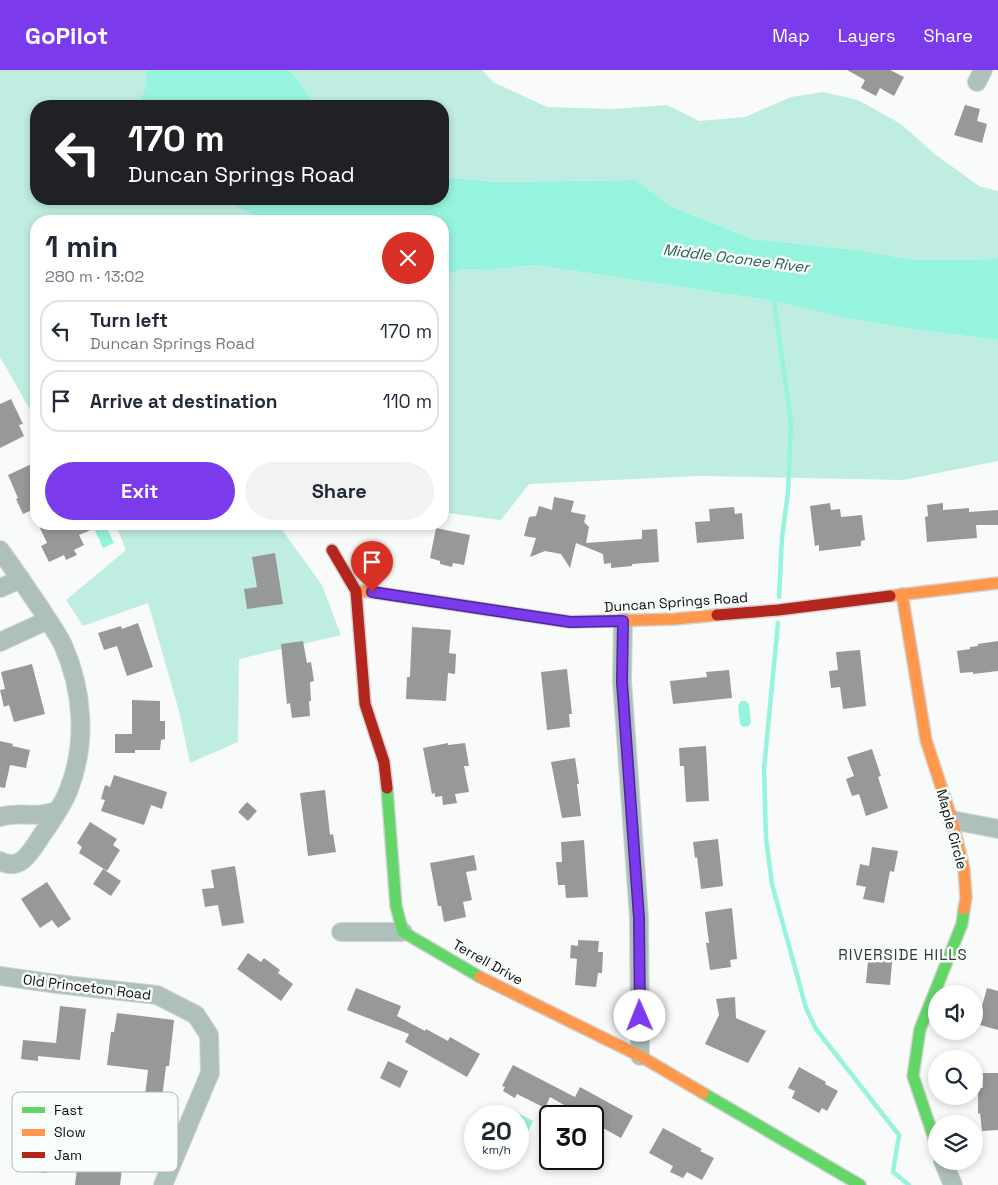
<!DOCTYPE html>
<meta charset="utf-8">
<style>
body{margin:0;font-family:"Space Grotesk",sans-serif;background:#f2f2f3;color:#1f2937;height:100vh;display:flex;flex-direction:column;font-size:19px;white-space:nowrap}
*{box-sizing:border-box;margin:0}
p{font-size:16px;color:#747a83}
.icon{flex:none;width:28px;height:28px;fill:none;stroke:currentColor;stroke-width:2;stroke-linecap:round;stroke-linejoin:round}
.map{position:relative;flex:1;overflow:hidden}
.drawer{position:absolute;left:30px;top:145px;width:419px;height:315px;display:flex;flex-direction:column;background:#fff;border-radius:20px;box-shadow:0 2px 8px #0003}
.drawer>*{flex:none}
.banner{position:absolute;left:30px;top:30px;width:419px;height:105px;border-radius:20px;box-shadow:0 2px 8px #0003;background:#202124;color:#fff;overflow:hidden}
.controls{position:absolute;left:928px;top:915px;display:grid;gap:10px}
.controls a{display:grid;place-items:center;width:55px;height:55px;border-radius:50%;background:#fff;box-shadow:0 2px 8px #0003;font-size:25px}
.speed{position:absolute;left:464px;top:1035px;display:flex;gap:10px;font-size:25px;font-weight:700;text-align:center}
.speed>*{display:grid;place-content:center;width:65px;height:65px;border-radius:50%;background:#fff;box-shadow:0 2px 8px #0003;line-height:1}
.speed small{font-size:12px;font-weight:400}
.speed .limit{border:2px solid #111;border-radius:8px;background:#fff;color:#111}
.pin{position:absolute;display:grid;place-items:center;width:42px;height:42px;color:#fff;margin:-51px -21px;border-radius:50% 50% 50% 0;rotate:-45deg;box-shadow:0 0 5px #0007}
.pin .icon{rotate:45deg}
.me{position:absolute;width:55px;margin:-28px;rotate:359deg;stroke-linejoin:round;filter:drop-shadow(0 0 4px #0008)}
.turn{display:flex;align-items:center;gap:18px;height:105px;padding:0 15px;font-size:22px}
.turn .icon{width:65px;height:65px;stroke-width:2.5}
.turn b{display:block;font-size:35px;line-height:42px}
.round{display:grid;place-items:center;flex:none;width:52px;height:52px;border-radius:26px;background:#f2f2f3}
.headline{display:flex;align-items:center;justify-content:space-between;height:85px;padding:0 15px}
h1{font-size:30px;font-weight:600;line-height:38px}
.button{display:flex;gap:10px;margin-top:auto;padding:10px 15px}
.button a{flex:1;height:58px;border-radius:30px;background:#7c3aed;color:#fff;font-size:20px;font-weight:600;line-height:58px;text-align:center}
.button a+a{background:#f2f2f3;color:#1f2937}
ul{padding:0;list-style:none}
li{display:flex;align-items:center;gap:15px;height:62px;margin:0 10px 8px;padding:0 5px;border:2px solid #e0e1e3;border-radius:20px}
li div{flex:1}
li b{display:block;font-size:19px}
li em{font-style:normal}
header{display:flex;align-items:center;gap:30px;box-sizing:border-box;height:70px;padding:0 25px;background:#7c3aed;color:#fff}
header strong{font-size:24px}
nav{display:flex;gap:28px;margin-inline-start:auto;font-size:18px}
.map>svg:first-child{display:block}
.green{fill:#c0ede1}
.water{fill:#96f3dd}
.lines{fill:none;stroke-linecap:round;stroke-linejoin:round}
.stream{stroke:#96f3dd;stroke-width:4.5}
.building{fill:#979898}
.street-casing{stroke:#d3d5d4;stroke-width:20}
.fast-casing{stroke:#d3d5d4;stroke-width:14}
.slow-casing{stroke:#d3d5d4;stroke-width:14}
.jam-casing{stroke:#d3d5d4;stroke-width:14}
.street{stroke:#aec0bc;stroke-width:18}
.fast{stroke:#63d668;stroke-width:11}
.slow{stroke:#ff974d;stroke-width:11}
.jam{stroke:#b3261e;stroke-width:11}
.route-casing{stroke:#51269a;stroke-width:12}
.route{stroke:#7c3aed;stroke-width:9}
.labels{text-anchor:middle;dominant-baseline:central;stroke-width:5;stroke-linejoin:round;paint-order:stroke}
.street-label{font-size:14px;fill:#0d0e0d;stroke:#f8fcfb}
.water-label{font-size:15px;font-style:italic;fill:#275e51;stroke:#f8fcfb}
.neighbourhood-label{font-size:15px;letter-spacing:1px;fill:#353837;stroke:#f8fcfb}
.key{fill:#f8fcfb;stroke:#b2b5b4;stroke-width:1}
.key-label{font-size:14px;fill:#0d0e0d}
</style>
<header>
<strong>GoPilot</strong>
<nav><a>Map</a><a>Layers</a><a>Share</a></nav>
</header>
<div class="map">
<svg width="998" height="1115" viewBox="0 0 998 1115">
<rect width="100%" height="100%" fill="#f9fbfa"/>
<!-- green -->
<path class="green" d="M 0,0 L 146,0 L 145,19 L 137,36 L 36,36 L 36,129 L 222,129 L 265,151 L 36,151 L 36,350 L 0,287 Z
M 289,0 L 482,0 L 493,12 L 547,37 L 612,39 L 667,35 L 699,51 L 745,47 L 791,27 L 823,22 L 858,30 L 901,54 L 936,85 L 979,116 L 998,121 L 998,189 L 915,190 L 856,180 L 752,169 L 670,136 L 636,110 L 497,112 L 443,107 L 442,36 L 315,36 L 299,11 Z
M 534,195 L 774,231 L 864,251 L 910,259 L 998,270 L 998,391 L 903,410 L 699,406 L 529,414 L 501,450 L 448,443 L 443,435 L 443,205 L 465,199 L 490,200 Z
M 115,454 L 280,454 L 280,457 L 322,515 L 341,565 L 239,589 L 238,672 L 190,693 L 179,641 L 148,533 L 83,556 L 66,530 L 126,480 Z"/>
<!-- water -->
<path class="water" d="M 146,0 L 289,0 L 299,11 L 315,36 L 137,36 L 145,19 Z
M 443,107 L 497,112 L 636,110 L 670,136 L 752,169 L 856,180 L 915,190 L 998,189 L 998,270 L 910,259 L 842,247 L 774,231 L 534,195 L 490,200 L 465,199 L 443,205 L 442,151 L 265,151 L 222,129 L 442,129 Z
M 92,454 L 105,454 L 114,473 L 103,478 Z
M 741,631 L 746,631 L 749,634 L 751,653 L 748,656 L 743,657 L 740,654 L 738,635 Z
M 510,1039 L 533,1051 L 527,1063 L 518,1058 L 518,1046 L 507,1046 Z"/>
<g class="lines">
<!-- stream -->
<path class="stream" d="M 769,227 L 774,230 L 791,353 L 788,422 L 782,468 L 779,527
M 778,553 L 764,699 L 766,768 L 772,814 L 806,938 L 816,959 L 899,1065 L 893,1102 L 909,1115"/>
</g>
<!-- building -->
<path class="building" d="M 847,0 L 890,0 L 904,7 L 894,26 L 880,18 L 876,26 L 861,18 L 865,10 Z
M 965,35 L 980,39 L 977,51 L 987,54 L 982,73 L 954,65 Z
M 11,329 L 23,354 L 19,355 L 24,366 L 0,378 L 0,334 Z
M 36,392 L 36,438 L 23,444 L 16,429 L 18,428 L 8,405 Z
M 554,427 L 574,431 L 571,442 L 586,445 L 584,452 L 589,457 L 586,473 L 642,469 L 642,460 L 657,459 L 659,492 L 632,494 L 632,496 L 611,498 L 611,493 L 604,494 L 603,484 L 576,473 L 570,498 L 561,484 L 545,481 L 530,487 L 536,468 L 524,466 L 529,447 L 536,446 L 539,436 L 552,440 Z
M 830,433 L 831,440 L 840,439 L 841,447 L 862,445 L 865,470 L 861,471 L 861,476 L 819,481 L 819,475 L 815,476 L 810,436 Z
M 943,433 L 943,440 L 969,438 L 969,442 L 998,440 L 998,455 L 976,455 L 977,468 L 927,472 L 925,447 L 928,446 L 927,435 Z
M 734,437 L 735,444 L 742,443 L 744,469 L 697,473 L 695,452 L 710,451 L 709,439 Z
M 38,454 L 105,454 L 79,465 L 84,475 L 74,480 L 77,485 L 66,490 L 64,485 L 49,492 L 41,476 L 47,473 Z
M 436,458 L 470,465 L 464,495 L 453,493 L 452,497 L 440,494 L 440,491 L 430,488 Z
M 275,483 L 283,534 L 247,539 L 244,519 L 257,517 L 252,487 Z
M 138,553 L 153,597 L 127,606 L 117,576 L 104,580 L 98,563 L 121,556 L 122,559 Z
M 412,557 L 451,560 L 449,583 L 456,584 L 455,604 L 448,603 L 446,631 L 406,629 L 407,607 L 410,607 Z
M 303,571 L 307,593 L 311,592 L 314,611 L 310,612 L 311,631 L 309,631 L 310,646 L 292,648 L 290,633 L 287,634 L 281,574 Z
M 998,571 L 998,601 L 973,604 L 973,602 L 960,603 L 957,581 L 970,579 L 970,577 L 978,576 L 978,574 Z
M 860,580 L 866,636 L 843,639 L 840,617 L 831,618 L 829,601 L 838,600 L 836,582 Z
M 32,594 L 45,644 L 14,652 L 9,635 L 4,637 L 0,620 L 5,619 L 1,602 Z
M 567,599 L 572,644 L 569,644 L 570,657 L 547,660 L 541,602 Z
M 729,600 L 732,628 L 673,634 L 670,611 L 707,607 L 706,602 Z
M 132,630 L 160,631 L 160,651 L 165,651 L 165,669 L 161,670 L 160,680 L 135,680 L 135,683 L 115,683 L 115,664 L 132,664 Z
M 0,671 L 13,674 L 12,676 L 30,680 L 26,698 L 10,695 L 5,718 L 0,717 Z
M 448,673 L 448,675 L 465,673 L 469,696 L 464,696 L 469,722 L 455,724 L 457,733 L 443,735 L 442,726 L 435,727 L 435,723 L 432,724 L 423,678 Z
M 706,676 L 709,731 L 686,732 L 684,696 L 680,696 L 679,678 Z
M 872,679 L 881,706 L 878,707 L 888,738 L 866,746 L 859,724 L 852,726 L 846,709 L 854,706 L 847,687 Z
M 575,688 L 579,714 L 577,714 L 581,746 L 562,748 L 551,692 Z
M 114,705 L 167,722 L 162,739 L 151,735 L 144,755 L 101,741 L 105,730 L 101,729 L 105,715 L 110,717 Z
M 325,720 L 330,765 L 333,764 L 336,782 L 308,786 L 300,723 Z
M 247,732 L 257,741 L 248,751 L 238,742 Z
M 90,752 L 117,769 L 113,775 L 120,780 L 107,801 L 79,783 L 82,777 L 77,773 Z
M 718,769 L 723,816 L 701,819 L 697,787 L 695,788 L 693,772 Z
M 584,770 L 588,827 L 566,828 L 565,815 L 558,815 L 556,792 L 562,792 L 561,772 Z
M 872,777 L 898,781 L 894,802 L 890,801 L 884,833 L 863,829 L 866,817 L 856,815 L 860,794 L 869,796 Z
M 474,785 L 477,800 L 466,802 L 472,830 L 463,832 L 466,847 L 444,852 L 441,836 L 438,836 L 430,793 Z
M 235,796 L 244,853 L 222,856 L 218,835 L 205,837 L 202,819 L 214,818 L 211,800 Z
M 103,799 L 121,811 L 111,826 L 93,814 Z
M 47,812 L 71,849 L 58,858 L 52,850 L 40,858 L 21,829 Z
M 732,838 L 737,889 L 730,890 L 731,897 L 710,900 L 706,873 L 709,873 L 705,842 Z
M 578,870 L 599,871 L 598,882 L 603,882 L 602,903 L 598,903 L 596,917 L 575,915 L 577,889 L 570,888 L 571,875 L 578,876 Z
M 869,880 L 893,882 L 890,915 L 866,913 Z
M 248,883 L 261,892 L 264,888 L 280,900 L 278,903 L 293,914 L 281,931 L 237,899 Z
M 356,918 L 401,936 L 397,946 L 425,961 L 426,959 L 448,971 L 450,967 L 480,984 L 467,1007 L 405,972 L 409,964 L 347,940 Z
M 987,918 L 998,921 L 998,960 L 980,955 L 982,948 L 979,947 Z
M 735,927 L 736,948 L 766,961 L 748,993 L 705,974 L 719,945 L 716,929 Z
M 60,936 L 86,939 L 80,990 L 38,986 L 38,991 L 21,989 L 23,970 L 56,973 Z
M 117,943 L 174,950 L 169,996 L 166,996 L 162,1028 L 145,1026 L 148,1000 L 107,995 L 111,962 L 114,962 Z
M 388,991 L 408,1001 L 400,1018 L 380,1008 Z
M 513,995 L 575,1027 L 580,1017 L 633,1046 L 621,1068 L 603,1058 L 592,1076 L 592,1046 L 584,1046 L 550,1027 L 545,1038 L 517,1024 L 515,1028 L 503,1021 L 505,1017 L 502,1016 Z
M 799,997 L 826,1012 L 825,1014 L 838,1021 L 827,1041 L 822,1038 L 819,1043 L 792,1028 L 795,1021 L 788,1018 Z
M 982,1003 L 998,1003 L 998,1060 L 982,1061 L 980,1043 L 978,1044 L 978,1018 L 983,1018 Z
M 101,1034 L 150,1038 L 146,1065 L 126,1063 L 120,1115 L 75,1115 L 81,1065 L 62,1062 L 64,1049 L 98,1055 Z
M 663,1058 L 702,1079 L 700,1081 L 714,1088 L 702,1110 L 687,1102 L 683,1108 L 670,1102 L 673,1096 L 649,1083 Z
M 31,1082 L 48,1085 L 46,1103 L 28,1101 Z"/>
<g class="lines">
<!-- street casing -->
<g class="street-casing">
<path id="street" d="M 977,12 L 983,0
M 0,480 C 14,499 27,519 41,539 C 48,551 57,562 63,575 C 83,620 87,673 69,719 C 62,738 49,754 38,771 C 29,785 19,801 0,791
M 0,518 L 21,509
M 623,551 L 622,611 L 639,848 L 640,986
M 0,572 L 48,550
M 0,747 C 20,740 37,750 58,740
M 952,750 L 998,759
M 341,862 L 403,862
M 0,906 L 57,914 L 157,925 L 196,945 L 209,965 L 210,1003 L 163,1115
M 943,1091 L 953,1115"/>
</g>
<!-- fast casing -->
<g class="fast-casing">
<path id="fast" d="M 387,718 L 396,836 L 403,862 L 480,907
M 703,1023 L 860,1115
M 936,1074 L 913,1006 L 920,959 L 962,854 L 964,839"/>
</g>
<!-- slow casing -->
<g class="slow-casing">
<path id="slow" d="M 356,521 L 372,522 L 570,552 L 675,549 L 717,545
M 902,524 L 926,670 L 952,750 L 964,799 L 966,828 L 964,839
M 890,526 L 998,513
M 480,907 L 640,986 L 703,1023"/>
</g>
<!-- jam casing -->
<g class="jam-casing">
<path id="jam" d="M 332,480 L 356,521 L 365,634 L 384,692 L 387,718
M 717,545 L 778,540 L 890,526"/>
</g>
<!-- street -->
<use href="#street" class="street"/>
<!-- fast -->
<use href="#fast" class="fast"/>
<!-- slow -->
<use href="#slow" class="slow"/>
<!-- jam -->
<use href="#jam" class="jam"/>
</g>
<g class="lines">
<!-- route casing -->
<g class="route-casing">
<path id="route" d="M 372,522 L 570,552 L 623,551 L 622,612 L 639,848 L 640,946"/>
</g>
<!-- route -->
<use href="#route" class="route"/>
</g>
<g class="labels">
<!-- street labels -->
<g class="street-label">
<text transform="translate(676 532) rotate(-4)">Duncan Springs Road</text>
<text transform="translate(952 759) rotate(75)">Maple Circle</text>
<text transform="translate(488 892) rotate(29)">Terrell Drive</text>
<text transform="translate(87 917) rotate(7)">Old Princeton Road</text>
</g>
<!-- water labels -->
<g class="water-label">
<text transform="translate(736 188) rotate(7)">Middle Oconee River</text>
</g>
<!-- neighbourhood labels -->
<g class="neighbourhood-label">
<text x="903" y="884">RIVERSIDE HILLS</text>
</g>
</g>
<!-- legend -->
<rect x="12" y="1022" width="166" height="80" rx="8" class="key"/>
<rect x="22" y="1037" width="23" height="6" fill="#63d668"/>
<rect x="22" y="1059" width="23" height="7" fill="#ff974d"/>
<rect x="22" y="1082" width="23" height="6" fill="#b3261e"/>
<g class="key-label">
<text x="54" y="1045">Fast</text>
<text x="54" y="1067">Slow</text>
<text x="54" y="1090">Jam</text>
</g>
</svg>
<div class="controls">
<a><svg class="icon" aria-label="sound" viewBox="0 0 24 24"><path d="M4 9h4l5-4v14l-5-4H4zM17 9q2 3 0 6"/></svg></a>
<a><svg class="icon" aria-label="search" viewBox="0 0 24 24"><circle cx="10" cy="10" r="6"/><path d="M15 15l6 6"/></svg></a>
<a><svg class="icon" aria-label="layers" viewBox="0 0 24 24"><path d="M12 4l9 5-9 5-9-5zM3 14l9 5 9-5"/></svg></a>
</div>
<div class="speed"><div>20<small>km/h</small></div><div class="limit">30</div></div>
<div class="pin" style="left:372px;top:522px;background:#d93025"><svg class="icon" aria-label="arrive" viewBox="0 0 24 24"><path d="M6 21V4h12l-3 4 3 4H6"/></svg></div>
<svg class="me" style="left:640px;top:946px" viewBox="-20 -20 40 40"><circle r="19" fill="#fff"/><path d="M0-13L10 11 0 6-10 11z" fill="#7c3aed"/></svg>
<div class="banner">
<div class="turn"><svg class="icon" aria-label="left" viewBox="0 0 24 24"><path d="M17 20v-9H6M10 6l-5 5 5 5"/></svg><div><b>170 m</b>Duncan Springs Road</div></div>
</div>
<section class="drawer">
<div class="headline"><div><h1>1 min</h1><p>280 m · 13:02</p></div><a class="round" style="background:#d93025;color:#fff"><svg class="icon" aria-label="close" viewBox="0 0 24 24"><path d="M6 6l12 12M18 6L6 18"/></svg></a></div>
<ul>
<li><svg class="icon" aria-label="left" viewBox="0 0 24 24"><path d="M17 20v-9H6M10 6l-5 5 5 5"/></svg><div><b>Turn left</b><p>Duncan Springs Road</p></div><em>170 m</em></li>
<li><svg class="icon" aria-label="arrive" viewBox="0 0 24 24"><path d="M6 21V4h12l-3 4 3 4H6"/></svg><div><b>Arrive at destination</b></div><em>110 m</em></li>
</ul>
<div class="button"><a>Exit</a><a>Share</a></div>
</section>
</div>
